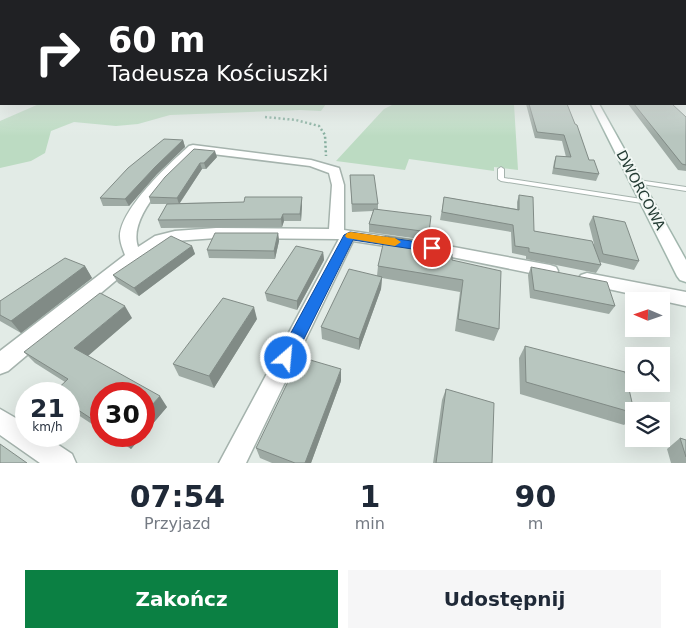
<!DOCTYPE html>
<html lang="pl">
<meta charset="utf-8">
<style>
body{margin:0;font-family:"DejaVu Sans",sans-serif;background:#f6f6f7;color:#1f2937;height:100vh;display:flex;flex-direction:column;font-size:19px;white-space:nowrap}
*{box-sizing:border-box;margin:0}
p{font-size:16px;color:#747a83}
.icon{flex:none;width:28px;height:28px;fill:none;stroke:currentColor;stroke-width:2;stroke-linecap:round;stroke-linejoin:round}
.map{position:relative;height:463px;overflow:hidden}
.details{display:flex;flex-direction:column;background:#fff;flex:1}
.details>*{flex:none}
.hud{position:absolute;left:0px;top:0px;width:686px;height:105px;box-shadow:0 5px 20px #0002;background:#202124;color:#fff;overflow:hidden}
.needle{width:32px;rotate:272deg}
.fabs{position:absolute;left:625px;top:292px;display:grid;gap:10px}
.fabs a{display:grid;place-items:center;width:45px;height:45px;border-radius:0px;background:#fff;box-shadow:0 5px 20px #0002;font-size:25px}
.speed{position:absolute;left:15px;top:382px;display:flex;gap:10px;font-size:25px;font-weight:700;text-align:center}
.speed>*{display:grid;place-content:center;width:65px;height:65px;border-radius:50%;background:#fff;box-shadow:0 5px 20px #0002;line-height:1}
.speed small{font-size:12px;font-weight:400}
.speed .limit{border:8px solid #d22;background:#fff;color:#111}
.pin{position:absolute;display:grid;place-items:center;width:42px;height:42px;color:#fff;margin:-21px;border:2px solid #fff;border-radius:50%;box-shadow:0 1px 5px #0007}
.me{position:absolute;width:55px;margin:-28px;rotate:27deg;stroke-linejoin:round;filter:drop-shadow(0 0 4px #0008)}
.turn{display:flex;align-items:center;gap:18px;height:105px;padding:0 25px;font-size:22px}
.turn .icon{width:65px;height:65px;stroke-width:2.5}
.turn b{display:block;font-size:35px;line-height:42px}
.eta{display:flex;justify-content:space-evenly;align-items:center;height:85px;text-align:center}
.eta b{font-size:30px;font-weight:700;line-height:35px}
.button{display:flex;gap:10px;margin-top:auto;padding:10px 25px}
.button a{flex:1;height:58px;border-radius:0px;background:#0b8043;color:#fff;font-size:20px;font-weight:700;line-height:58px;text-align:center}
.button a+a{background:#f6f6f7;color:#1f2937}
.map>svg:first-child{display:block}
.green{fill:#bcdbc2}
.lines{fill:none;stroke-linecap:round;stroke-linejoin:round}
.service-casing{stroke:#a5b3ad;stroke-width:2}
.minor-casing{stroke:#a5b3ad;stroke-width:3}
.secondary-casing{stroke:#a1b6ad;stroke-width:3}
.path{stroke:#84ad9d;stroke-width:2.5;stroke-dasharray:2 2.5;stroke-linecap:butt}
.service{fill:#fff;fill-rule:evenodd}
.minor{fill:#fff;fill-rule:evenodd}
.secondary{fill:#fff;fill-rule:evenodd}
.wall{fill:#9eaaa4}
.shaded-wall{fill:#818b86}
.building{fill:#b8c6bf;stroke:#818b86}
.route{fill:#1a73e8;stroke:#114b97}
.slow{fill:#f59e0b}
.labels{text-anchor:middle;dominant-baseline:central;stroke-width:4;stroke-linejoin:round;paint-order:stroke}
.street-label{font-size:14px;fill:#233b33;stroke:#f3f8f5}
</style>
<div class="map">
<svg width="686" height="463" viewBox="0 0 686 463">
<rect width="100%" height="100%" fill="#e2ebe6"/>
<!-- green -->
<path class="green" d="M 39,104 L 326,104 L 321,111 L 300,110 L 170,115 L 138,124 L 116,126 L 74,122 L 51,131 L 45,153 L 31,161 L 0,168 L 0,121 Z
M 394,104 L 514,104 L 518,170 L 494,167 L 494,171 L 409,159 L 405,170 L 336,161 L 384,109 Z"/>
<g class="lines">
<!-- service casing -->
<g class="service-casing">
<path id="service" d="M 501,167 L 504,169 L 504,178 L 648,200 L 651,202 L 648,204 L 501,181 L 498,179 L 498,169 Z
M 638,180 L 686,187 L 686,191 L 636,183 L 635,182 Z"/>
</g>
<!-- minor casing -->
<g class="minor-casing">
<path id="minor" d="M 193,145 L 311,160 L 339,168 L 344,185 L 344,230 L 432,243 L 550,265 L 556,267 L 558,271 L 556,275 L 550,277 L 432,253 L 353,241 L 246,463 L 219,463 L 339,239 L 216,238 L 175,241 L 165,244 L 139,261 L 8,371 L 0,374 L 0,351 L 125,255 C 123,249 120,243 120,236 C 121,208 169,164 189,146 ZM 196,152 L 310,166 L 329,173 L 332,185 L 329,229 L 216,228 L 175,231 L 155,236 L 138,247 C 127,215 175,172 196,152 Z
M 587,273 L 686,292 L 686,306 L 581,283 L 578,279 L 581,275 Z
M 0,409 L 26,424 L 26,436 L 45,436 L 72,454 L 76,463 L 40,463 L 0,435 Z"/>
</g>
<!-- secondary casing -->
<g class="secondary-casing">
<path id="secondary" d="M 591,104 L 599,104 L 686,260 L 686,282 L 680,280 L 677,276 Z"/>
</g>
<!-- path -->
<path class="path" d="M 265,117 L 296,120 L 319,126 L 325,135 L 326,156"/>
<!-- service -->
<use href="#service" class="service"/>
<!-- minor -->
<use href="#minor" class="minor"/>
<!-- secondary -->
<use href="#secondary" class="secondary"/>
</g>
<!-- wall -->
<path class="wall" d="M 526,104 L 567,104 L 589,160 L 599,174 L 596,181 L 552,174 L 554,162 L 556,156 L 566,157 L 562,141 L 535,138 Z
M 628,104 L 672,104 L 686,117 L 686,171 L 678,170 Z
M 183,140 L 185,147 L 157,174 L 129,206 L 103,206 L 100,198 Z
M 194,149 L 217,157 L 206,169 L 202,169 L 180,203 L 244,202 L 302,197 L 302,205 L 301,221 L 284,221 L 282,227 L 161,228 L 158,220 L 167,204 L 151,204 L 149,197 Z
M 350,175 L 378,204 L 378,209 L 429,232 L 427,240 L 369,232 L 369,224 L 373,211 L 352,212 Z
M 519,195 L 534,231 L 594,244 L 589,224 L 593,216 L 639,261 L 634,270 L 600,262 L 601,265 L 596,273 L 526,259 L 526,256 L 512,253 L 511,232 L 440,220 L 444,197 L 517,209 L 517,202 Z
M 278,233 L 279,241 L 275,259 L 209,258 L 207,250 Z
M 192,246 L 195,254 L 139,296 L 118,283 L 113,275 Z
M 427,250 L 452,260 L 499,329 L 494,341 L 455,331 L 460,292 L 382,278 L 381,289 L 359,350 L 322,339 L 321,327 L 377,276 L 378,266 Z
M 323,252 L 324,260 L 297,310 L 267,301 L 265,293 Z
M 85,266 L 92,278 L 21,333 L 0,321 L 0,301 Z
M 531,267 L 615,306 L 609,314 L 530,298 L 528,275 Z
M 132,318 L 88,356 L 167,407 L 144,434 L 144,394 L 101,394 L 101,430 L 69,409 L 69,394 L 65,382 L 35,363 L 24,352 Z
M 257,319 L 214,388 L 179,376 L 173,364 Z
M 525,346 L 634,411 L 634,415 L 624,425 L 520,394 L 519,358 Z
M 341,381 L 311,463 L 272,463 L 260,458 L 256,448 Z
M 446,389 L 492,463 L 433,463 L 442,400 Z
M 111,436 L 142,436 L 131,449 Z
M 680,438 L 686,440 L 686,463 L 671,463 L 667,449 Z"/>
<!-- shaded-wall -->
<path class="shaded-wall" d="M 183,140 L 185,147 L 157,174 L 129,206 L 125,199 L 155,167 Z
M 215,151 L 217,157 L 206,169 L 204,163 Z
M 200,163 L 202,169 L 179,204 L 177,198 Z
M 302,197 L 302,205 L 301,221 L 300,214 Z
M 283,214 L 284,221 L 282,227 L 281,219 Z
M 278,233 L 279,241 L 275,259 L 274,251 Z
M 192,246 L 195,254 L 139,296 L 134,288 Z
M 323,252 L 324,260 L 297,310 L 297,301 Z
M 85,266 L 92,278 L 21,333 L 11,321 Z
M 382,277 L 381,289 L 359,350 L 359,339 Z
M 125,306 L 132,318 L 83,360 L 74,348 Z
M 254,307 L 257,319 L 214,388 L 209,376 Z
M 341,369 L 341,381 L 311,463 L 305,463 Z
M 160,396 L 167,407 L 144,434 L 144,414 Z
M 124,436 L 142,436 L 131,449 L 122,439 Z"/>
<!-- building -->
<path class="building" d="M 529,104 L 567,104 L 575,124 L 577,125 L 589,160 L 594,160 L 599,174 L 554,168 L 556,156 L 571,157 L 564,135 L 537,132 Z
M 634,104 L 672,104 L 686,117 L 686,165 L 682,164 Z
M 164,139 L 183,140 L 155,167 L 125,199 L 100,198 L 128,168 Z
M 194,149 L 215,151 L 204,163 L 200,163 L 177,198 L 149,197 L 165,177 Z
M 350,175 L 374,175 L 378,204 L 352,204 Z
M 519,195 L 533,197 L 534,231 L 592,241 L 601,265 L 529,252 L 529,248 L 515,246 L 513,225 L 442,212 L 444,197 L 519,210 Z
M 245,197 L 302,197 L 300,214 L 283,214 L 281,219 L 158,220 L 167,204 L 244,202 Z
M 374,209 L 431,216 L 429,232 L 369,224 Z
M 593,216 L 625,222 L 639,261 L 603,254 Z
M 215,233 L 278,233 L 274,251 L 207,250 Z
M 171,236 L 192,246 L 134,288 L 113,275 Z
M 385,236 L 428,242 L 427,250 L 452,254 L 452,260 L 501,271 L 499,329 L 458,319 L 463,280 L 378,266 Z
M 296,246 L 323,252 L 297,301 L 265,293 Z
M 65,258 L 85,266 L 11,321 L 0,315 L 0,301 Z
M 531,267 L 607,282 L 615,306 L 534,290 Z
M 349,269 L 382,277 L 359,339 L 321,327 Z
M 100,293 L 125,306 L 74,348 L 160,396 L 144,414 L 144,394 L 101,394 L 101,425 L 69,404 L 69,394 L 52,394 L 68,379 L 24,352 Z
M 223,298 L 254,307 L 209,376 L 173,364 Z
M 525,346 L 625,372 L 634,411 L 634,413 L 526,382 Z
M 300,357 L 341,369 L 305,463 L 295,463 L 256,448 Z
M 446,389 L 494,403 L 492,463 L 436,463 Z
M 680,438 L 686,440 L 686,457 Z
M 0,444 L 27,463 L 0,463 Z"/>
<!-- sky -->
<linearGradient id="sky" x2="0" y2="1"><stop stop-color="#83bcdd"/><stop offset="0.52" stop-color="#f2f6f4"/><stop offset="1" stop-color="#f2f6f4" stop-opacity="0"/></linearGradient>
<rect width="686" height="136" fill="url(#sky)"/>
<!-- route -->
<path class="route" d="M 350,232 L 432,244 L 438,248 L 432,252 L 353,240 L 292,363 L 286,365 L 280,363 L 278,358 L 280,353 L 344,235 Z"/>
<!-- slow -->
<path class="slow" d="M 351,232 L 395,238 L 401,242 L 395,246 L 347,238 L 345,236 L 347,233 Z"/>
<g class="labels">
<!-- street labels -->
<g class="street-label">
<text transform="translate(641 190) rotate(62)">DWORCOWA</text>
</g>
</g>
</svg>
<div class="fabs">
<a><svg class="needle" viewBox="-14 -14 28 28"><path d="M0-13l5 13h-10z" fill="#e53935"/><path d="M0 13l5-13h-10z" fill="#747a83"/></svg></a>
<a><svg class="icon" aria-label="search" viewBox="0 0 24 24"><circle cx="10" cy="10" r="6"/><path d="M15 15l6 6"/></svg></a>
<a><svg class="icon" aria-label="layers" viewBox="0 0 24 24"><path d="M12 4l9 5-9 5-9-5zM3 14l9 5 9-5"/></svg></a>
</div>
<div class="speed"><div>21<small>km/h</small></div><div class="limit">30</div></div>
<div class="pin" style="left:432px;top:248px;background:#d93025"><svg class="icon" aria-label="arrive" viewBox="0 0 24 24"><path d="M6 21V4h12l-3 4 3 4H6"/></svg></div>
<svg class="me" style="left:286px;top:358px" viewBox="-20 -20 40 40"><circle r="17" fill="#1a73e8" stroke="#fff" stroke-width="3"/><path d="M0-11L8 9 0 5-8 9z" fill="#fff"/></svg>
<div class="hud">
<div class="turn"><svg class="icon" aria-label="right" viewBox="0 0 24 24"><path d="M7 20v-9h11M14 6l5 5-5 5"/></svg><div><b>60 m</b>Tadeusza Kościuszki</div></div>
</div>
</div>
<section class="details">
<div class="eta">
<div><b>07:54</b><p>Przyjazd</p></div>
<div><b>1</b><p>min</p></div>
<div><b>90</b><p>m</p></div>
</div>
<div class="button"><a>Zakończ</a><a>Udostępnij</a></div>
</section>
